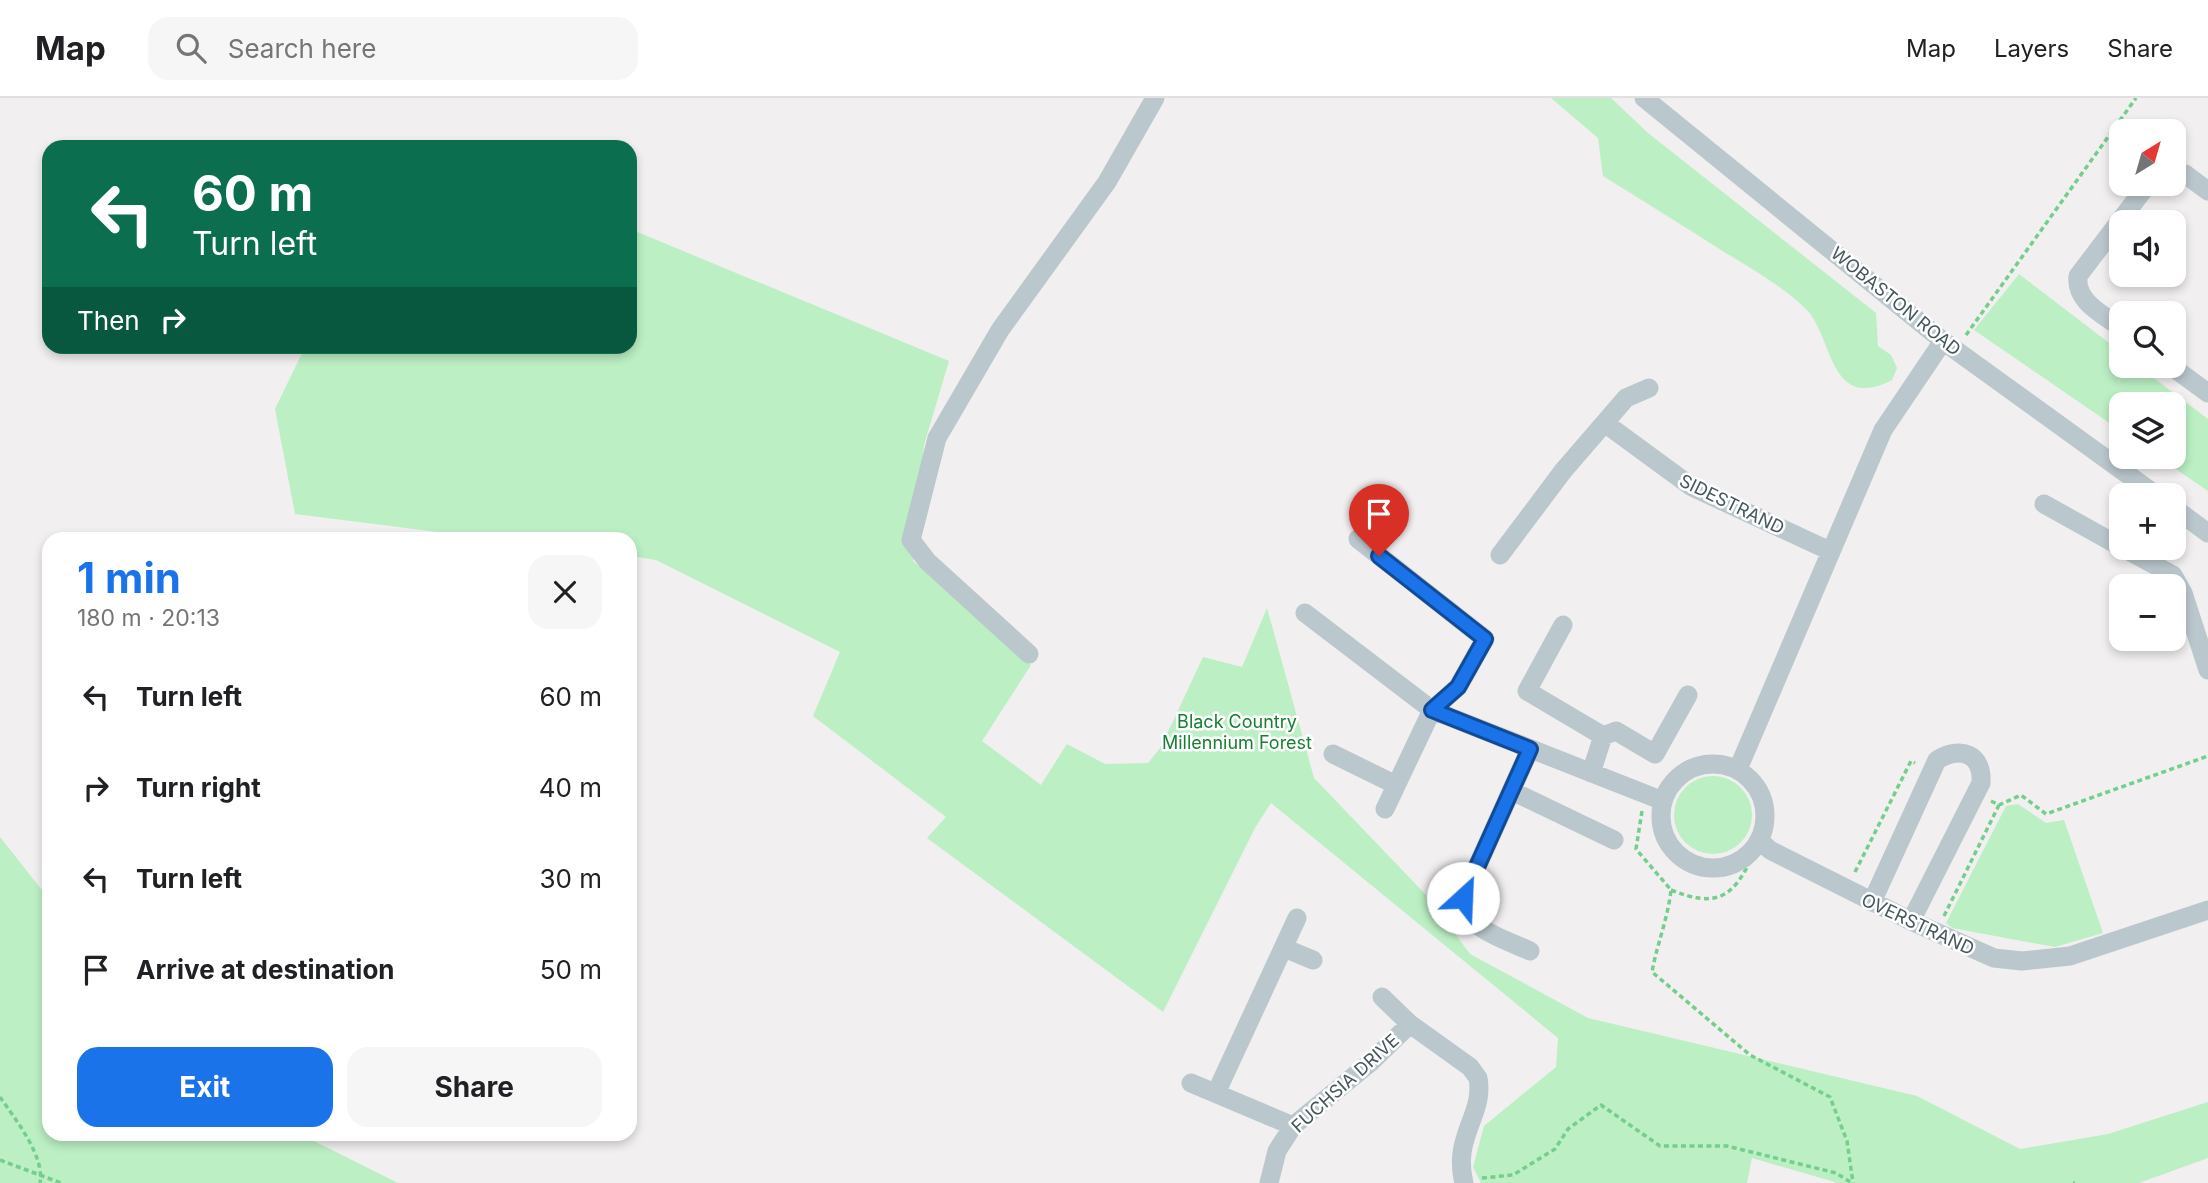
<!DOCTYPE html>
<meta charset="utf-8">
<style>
body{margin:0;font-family:Inter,sans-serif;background:#f6f6f6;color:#202124;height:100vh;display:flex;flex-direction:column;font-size:26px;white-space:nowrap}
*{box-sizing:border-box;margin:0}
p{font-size:23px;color:#757577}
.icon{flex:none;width:38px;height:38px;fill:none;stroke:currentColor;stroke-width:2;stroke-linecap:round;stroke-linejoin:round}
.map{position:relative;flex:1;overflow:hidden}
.panel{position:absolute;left:42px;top:434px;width:595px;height:609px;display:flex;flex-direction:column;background:#fff;border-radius:21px;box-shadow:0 4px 10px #0003}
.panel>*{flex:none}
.banner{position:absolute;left:42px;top:42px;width:595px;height:214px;border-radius:21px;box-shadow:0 4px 10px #0003;background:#0b6e4f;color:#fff;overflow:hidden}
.needle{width:46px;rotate:37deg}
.buttons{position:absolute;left:2109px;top:21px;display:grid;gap:14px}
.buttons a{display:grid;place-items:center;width:77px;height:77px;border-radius:14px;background:#fff;box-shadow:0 4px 10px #0003;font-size:35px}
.pin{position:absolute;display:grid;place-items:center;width:60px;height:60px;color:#fff;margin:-72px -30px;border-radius:50% 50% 50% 0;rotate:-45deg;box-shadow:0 0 7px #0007}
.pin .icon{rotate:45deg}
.me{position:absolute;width:77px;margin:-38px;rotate:25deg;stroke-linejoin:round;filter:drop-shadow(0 0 5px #0008)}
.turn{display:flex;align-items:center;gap:24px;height:147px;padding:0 35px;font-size:32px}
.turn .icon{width:91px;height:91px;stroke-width:2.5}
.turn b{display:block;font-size:49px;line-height:60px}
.then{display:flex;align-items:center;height:66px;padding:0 35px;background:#0003;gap:14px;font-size:26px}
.round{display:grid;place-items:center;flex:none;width:74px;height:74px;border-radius:21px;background:#f6f6f6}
.overview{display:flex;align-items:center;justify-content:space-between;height:119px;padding:0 35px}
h1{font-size:42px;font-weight:700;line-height:52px;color:#1a73e8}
.action{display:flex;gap:14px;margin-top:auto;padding:14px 35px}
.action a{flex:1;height:80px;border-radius:21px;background:#1a73e8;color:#fff;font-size:28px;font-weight:700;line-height:80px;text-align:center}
.action a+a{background:#f6f6f6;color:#202124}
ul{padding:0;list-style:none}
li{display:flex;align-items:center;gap:21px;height:91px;padding:0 35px}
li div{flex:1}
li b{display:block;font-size:26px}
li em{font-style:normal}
header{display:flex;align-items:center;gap:42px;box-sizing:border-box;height:98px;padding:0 35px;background:#fff;border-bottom:2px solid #e0e0e0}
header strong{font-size:33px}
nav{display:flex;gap:38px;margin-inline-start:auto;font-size:24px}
.search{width:490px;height:63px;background:#f6f6f6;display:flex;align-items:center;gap:18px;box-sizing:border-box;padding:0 24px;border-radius:21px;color:#757577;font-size:26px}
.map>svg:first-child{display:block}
.green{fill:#bcefc4}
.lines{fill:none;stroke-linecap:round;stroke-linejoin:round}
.path{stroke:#74ce8c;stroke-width:3.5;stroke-dasharray:5 3.5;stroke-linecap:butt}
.minor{stroke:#bac7cc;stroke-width:19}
.route-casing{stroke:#114b97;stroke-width:18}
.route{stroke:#1a73e8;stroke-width:12}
.labels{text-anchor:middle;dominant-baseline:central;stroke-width:5;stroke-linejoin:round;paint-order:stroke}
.street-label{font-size:18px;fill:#46575c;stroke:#fff}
.park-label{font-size:18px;fill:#167f31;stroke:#fff}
</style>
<header>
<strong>Map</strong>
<div class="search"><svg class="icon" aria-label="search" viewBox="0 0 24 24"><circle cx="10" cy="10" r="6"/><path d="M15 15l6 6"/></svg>Search here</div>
<nav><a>Map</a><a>Layers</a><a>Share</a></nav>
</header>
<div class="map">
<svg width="2208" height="1085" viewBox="0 0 2208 1085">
<rect width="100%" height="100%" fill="#f1efef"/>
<!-- green -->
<path class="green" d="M 1551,0 L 1611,0 L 1648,35 L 1876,215 L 1878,248 L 1891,257 L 1897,270 L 1892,282 C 1828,315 1834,238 1805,210 C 1781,187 1750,170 1721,152 C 1682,127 1642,102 1603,78 L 1598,40 Z
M 630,131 L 949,263 L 924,347 L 913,463 L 1031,567 L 982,643 L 1041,687 L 1067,646 L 1105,666 L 1148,665 L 1161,649 L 1203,559 L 1242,569 L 1267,510 L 1314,680 L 1428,799 L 1470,856 L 1588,920 L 1917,998 L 2020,1051 L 2108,1036 L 2208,1004 L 2208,1060 L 2139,1085 L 1838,1085 L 1752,1060 L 1747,1085 L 1481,1085 L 1473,1069 L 1484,1028 L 1556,969 L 1558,940 L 1271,705 L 1255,730 L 1163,914 L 927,740 L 946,719 L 813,618 L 840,554 L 656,462 L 630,458 L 630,441 L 494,441 L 295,416 L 275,311 L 305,249 L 630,248 Z
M 2019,176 L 2121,254 L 2121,268 L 2138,268 L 2208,321 L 2208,393 L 2158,359 L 2174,359 L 2174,306 L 2121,306 L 2121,333 L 1974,232 Z
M1674 717a39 39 0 1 1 78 0a39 39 0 1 1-78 0Z
M 2018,706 L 2046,725 L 2064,722 L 2103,835 L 2055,849 L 1952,830 L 1946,825 L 2006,708 Z
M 0,739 L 49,801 L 49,1036 L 300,1036 L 398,1085 L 0,1085 Z"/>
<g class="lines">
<!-- path -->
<path class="path" d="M 1966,237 L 2136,0
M 1991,703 L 1999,707 L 2021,697 L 2046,716 L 2208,658
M 1642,713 L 1636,751 L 1671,792 C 1668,820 1657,846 1652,874 L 1750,957 L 1830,999 L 1847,1043 L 1853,1085
M 1855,774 L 1911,663 L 1915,665
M 1671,792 C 1714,809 1732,802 1751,761
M 1944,818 L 1999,707
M 0,999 C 15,1021 45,1058 40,1085
M 0,1062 L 61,1085
M 1482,1080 L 1513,1077 L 1555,1051 L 1568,1031 L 1601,1007 L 1660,1048 L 1727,1048 L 1836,1075 L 1852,1085
M 2073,1085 L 2075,1085"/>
<!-- minor -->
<path class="minor" d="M 1644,0 L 1943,243 L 2156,397
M 2174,75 L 2185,76 L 2208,93
M 2121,230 C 2103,216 2075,204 2078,178 L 2148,86
M 2171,268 L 2208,295
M 1606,326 L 1692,389 L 1830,453
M 2044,406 L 2121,449
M 2174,410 L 2208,435
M 2123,450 L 2173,477 L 2183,495 L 2208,572
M 1500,457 L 1563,373 L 1626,300 L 1649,290
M 1305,515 L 1432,612 L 1458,589 L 1485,541 L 1358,441
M 1563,527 L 1527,593 L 1603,638 L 1591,675
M 1029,556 L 927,463 L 911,442 L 937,340 L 1000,232 L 1107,84 L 1155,0
M 1603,638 L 1616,633 L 1655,656 L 1688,597
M 1530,651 L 1463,800 C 1462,830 1507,842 1530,853
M 1333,656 L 1396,687
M1661 718a52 52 0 1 1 104 0a52 52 0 1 1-104 0Z
M 1738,671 L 1883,332 L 1943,243
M 1512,693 L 1614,742
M 1385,711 L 1432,612 L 1663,703
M 1760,743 L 1770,752 L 1911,823 L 1994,860 L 2022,863 L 2070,858 L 2208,812
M 1872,804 L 1937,662 C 1960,648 1983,655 1981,685 L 1911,823
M 1284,850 L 1313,862
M 1382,899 L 1410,926 L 1470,969 L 1478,980 C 1485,1017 1452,1038 1464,1085
M 1191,985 L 1293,1028
M 1216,995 L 1297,820
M 1269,1085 L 1277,1053 L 1293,1028 L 1371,964 L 1410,926"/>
</g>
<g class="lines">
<!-- route casing -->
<g class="route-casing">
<path id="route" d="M 1379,458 L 1485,541 L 1458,589 L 1432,612 L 1530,651 L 1463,800"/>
</g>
<!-- route -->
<use href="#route" class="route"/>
</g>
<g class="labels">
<!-- street labels -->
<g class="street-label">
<text transform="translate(1896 203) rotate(39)">WOBASTON ROAD</text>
<text transform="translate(1732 406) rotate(26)">SIDESTRAND</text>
<text transform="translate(1918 826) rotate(25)">OVERSTRAND</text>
<text transform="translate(1345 985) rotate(-42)">FUCHSIA DRIVE</text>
</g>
<!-- park labels -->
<g class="park-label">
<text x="1237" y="623">Black Country<tspan x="1237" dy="21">Millennium Forest</tspan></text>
</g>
</g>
</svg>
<div class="buttons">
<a><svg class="needle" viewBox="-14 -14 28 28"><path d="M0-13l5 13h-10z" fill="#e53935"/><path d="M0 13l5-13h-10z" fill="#757577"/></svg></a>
<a><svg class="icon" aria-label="sound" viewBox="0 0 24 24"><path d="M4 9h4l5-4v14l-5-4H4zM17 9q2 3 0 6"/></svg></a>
<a><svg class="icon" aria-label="search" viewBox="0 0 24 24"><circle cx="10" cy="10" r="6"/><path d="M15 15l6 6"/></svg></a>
<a><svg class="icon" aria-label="layers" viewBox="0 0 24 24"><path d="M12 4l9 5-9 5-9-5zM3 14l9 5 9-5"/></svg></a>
<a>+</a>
<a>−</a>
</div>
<div class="pin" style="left:1379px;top:458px;background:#d93025"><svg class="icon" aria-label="arrive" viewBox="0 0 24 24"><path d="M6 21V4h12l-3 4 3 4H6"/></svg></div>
<svg class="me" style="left:1463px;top:800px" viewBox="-20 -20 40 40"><circle r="19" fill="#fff"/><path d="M0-13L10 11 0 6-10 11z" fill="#1a73e8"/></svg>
<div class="banner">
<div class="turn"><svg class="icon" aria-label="left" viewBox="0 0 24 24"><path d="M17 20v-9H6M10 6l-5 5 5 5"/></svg><div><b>60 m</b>Turn left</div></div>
<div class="then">Then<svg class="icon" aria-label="right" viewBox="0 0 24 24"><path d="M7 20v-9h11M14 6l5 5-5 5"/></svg></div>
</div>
<section class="panel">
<div class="overview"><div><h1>1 min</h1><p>180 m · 20:13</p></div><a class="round"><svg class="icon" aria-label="close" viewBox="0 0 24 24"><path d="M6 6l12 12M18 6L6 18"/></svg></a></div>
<ul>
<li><svg class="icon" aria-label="left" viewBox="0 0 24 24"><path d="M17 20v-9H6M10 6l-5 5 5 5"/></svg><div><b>Turn left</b></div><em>60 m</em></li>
<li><svg class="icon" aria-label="right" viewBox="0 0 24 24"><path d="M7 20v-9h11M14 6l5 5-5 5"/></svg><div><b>Turn right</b></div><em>40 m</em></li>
<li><svg class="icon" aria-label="left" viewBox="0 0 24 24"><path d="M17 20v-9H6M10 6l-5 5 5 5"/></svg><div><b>Turn left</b></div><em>30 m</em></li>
<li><svg class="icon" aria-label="arrive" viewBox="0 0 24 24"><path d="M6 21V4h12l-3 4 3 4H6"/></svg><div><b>Arrive at destination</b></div><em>50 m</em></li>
</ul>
<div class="action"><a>Exit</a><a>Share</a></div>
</section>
</div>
